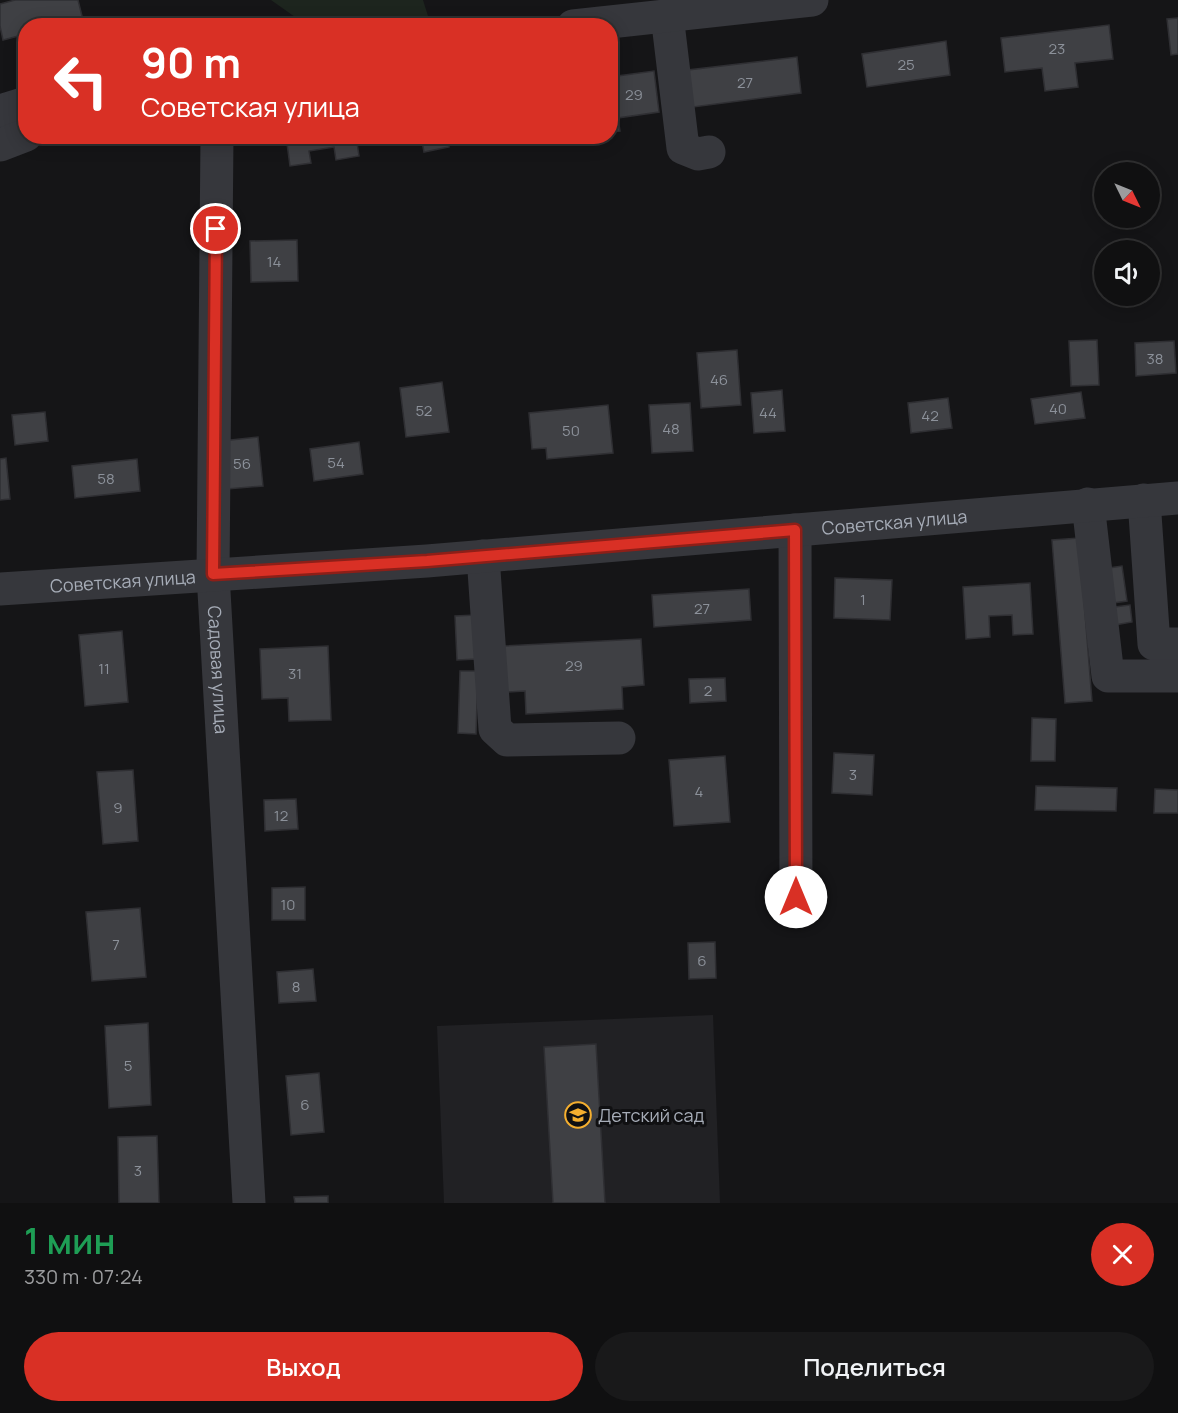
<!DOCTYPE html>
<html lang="ru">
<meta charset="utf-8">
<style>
body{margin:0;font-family:Manrope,sans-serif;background:#19191a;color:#f1f3f6;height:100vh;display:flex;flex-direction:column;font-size:22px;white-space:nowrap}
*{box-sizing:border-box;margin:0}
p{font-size:20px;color:#9c9d9f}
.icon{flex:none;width:33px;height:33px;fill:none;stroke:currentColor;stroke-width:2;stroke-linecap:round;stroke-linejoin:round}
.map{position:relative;height:1203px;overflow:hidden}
.side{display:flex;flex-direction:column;background:#101011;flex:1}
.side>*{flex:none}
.hud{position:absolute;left:18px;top:18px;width:600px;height:126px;border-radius:24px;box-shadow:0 3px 15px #0003,0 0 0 2px #303031;background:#d93025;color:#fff;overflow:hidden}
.needle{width:39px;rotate:133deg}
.tools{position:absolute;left:1094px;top:162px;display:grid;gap:12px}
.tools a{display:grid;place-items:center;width:66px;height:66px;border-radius:50%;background:#101011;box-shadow:0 3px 15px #0003,0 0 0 2px #303031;font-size:30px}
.pin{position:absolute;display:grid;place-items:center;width:51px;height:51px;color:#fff;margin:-26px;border:3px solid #fff;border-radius:50%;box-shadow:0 2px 6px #0007}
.me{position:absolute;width:66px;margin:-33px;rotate:0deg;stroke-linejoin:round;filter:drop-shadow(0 0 4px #0008)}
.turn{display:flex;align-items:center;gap:21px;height:126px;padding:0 24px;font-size:27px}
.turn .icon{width:78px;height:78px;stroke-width:2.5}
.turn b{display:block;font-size:42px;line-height:51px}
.round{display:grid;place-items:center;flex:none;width:63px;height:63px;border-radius:32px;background:#19191a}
.headline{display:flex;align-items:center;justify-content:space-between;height:102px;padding:0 24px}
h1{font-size:36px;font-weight:600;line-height:45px;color:#1e9e55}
.action{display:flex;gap:12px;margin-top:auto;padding:12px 24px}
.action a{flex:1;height:69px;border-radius:36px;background:#d93025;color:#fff;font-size:24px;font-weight:600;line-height:69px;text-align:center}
.action a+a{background:#19191a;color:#f1f3f6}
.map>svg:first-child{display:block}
.built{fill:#212124}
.green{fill:#1d251e}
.building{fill:#3f4044;stroke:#2f2f33;stroke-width:1.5}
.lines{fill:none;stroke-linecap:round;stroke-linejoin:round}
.minor{stroke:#36373c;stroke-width:33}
.route-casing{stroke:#8d1f18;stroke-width:15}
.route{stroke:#d93025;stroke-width:10}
.labels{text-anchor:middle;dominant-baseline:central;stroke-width:6;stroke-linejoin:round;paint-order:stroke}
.number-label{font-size:15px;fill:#8c919a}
.street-label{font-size:18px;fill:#a6acb7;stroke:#101012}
.poi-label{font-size:18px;fill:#a6acb7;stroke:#101012;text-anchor:start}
</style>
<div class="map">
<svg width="1178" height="1203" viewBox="0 0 1178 1203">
<rect width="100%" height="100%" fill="#151517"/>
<!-- built -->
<path class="built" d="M 713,1015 L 720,1203 L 444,1203 L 437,1026 Z"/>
<!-- green -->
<path class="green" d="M 271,0 L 423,0 L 428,16 L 416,25 L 319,25 L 305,24 Z"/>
<!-- building -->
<path class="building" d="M 15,0 L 78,0 L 83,20 L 60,26 L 26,26 L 26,34 L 3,40 L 0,26 L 0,4 Z
M 1178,18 L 1178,54 L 1171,55 L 1167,19 Z
M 1109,25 L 1113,59 L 1075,63 L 1078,87 L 1045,91 L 1042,68 L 1005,72 L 1001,38 Z
M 946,41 L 950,75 L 867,87 L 862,54 Z
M 797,57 L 801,93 L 693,107 L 688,70 Z
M 654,71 L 659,112 L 618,118 L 620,131 L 610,132 L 610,77 Z
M 286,136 L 356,136 L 359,156 L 336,160 L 334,147 L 309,151 L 311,163 L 290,166 Z
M 421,136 L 450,136 L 447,137 L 449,147 L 424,152 Z
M 473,136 L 497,136 L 498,138 L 474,142 Z
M 297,240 L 298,281 L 251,282 L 250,241 Z
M 1097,340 L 1099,385 L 1071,386 L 1069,341 Z
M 1174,341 L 1176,373 L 1136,376 L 1135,343 Z
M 737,350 L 741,405 L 701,408 L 697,353 Z
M 442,382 L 449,432 L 406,437 L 400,388 Z
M 782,390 L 785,431 L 754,433 L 751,393 Z
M 1081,392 L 1085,418 L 1035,424 L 1031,399 Z
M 948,398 L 952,428 L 911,433 L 908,403 Z
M 690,403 L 693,451 L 652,453 L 649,405 Z
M 608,405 L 613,453 L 547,459 L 546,448 L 532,449 L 529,413 Z
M 45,412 L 48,441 L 15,445 L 12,415 Z
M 258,437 L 263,486 L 227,489 L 222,441 Z
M 359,442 L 363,474 L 314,481 L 310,449 Z
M 6,458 L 10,499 L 0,500 L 0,459 Z
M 137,459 L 140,491 L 75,498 L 72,466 Z
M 1079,538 L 1092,701 L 1065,703 L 1052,540 Z
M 1122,566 L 1127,601 L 1106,604 L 1102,569 Z
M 835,578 L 892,580 L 890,620 L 834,618 Z
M 1030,583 L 1033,634 L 1013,635 L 1012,615 L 989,616 L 990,637 L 966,639 L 963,587 Z
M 749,589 L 751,620 L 654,627 L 652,595 Z
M 1130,605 L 1132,622 L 1109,626 L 1107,608 Z
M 476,615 L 478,659 L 457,660 L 455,616 Z
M 122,631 L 128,702 L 85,706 L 79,635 Z
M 641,639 L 644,685 L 622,687 L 623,709 L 526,714 L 525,691 L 506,692 L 504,646 Z
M 328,646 L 331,720 L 289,721 L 288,698 L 262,699 L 260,649 Z
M 460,671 L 478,671 L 476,734 L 458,733 Z
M 725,678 L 726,701 L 690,703 L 689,679 Z
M 1032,718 L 1056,719 L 1055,761 L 1031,761 Z
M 834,753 L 874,755 L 872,795 L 832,793 Z
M 725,756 L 730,822 L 674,826 L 669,760 Z
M 133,770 L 138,841 L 103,844 L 97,772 Z
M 1036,786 L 1117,788 L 1116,811 L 1035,810 Z
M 1155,789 L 1178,790 L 1178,813 L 1154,813 Z
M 296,799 L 298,829 L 265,831 L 264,800 Z
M 305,887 L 305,920 L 272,920 L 272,888 Z
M 140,908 L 146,977 L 92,981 L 86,912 Z
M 715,942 L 716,978 L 689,979 L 688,943 Z
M 313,969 L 316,1001 L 279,1003 L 277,972 Z
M 148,1023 L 151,1105 L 109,1108 L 105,1026 Z
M 596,1044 L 605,1203 L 553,1203 L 544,1047 Z
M 319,1073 L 324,1132 L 291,1135 L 286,1076 Z
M 157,1136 L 159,1203 L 119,1203 L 118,1137 Z
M 328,1196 L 328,1203 L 295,1203 L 294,1197 Z"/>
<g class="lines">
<!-- minor -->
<g class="minor">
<path d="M 667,15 L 683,148 L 698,154 L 709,152"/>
<path d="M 573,26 L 812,0"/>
<path d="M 0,111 L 26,103"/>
<path id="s1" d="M 217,136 L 213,574 L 249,1203"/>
<path d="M 0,145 L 26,135"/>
<path d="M 1144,500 L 1154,644 L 1178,644"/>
<path d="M 1088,504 L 1108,676 L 1178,676"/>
<path d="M 795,530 L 796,897"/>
<path d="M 483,556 L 495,729 L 507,740 L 619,738"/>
<path id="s2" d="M 0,589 L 427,561 L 1178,498"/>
</g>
</g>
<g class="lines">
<!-- route casing -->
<g class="route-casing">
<path id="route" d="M 216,229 L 213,574 L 427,561 L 795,530 L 796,897"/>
</g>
<!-- route -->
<use href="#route" class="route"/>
</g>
<!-- icons -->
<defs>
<g id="school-ring" transform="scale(1.35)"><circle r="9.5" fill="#101012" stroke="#f5af2f" stroke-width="1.5"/><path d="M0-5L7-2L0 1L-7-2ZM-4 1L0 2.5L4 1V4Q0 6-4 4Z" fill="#f5af2f"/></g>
</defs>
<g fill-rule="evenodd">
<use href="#school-ring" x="578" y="1115"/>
</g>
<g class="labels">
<!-- number labels -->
<g class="number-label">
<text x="1057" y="48">23</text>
<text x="906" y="64">25</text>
<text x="745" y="82">27</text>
<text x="634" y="94">29</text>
<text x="274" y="261">14</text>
<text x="1155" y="358">38</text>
<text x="719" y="379">46</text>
<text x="1058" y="408">40</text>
<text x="424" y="410">52</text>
<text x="768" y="412">44</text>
<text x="930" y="415">42</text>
<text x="671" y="428">48</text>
<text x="571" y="430">50</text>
<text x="336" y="462">54</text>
<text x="242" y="463">56</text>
<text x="106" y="478">58</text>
<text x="863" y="599">1</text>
<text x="702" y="608">27</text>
<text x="574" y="665">29</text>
<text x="104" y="668">11</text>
<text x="295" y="673">31</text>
<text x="708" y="690">2</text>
<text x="853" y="774">3</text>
<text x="699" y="791">4</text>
<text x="118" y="807">9</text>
<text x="281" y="815">12</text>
<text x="288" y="904">10</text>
<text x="116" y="944">7</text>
<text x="702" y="960">6</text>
<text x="296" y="986">8</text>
<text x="128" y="1065">5</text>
<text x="305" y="1104">6</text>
<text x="138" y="1170">3</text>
</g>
<!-- street labels -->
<g class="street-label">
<text stroke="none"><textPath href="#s2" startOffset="897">Советская улица</textPath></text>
<text stroke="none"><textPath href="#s2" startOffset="123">Советская улица</textPath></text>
<text stroke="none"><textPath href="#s1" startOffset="534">Садовая улица</textPath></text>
</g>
<!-- poi labels -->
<g class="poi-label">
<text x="598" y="1115">Детский сад</text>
</g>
</g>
</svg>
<div class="tools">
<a><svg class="needle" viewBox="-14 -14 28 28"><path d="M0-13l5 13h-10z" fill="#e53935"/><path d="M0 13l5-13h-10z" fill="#9c9d9f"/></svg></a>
<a><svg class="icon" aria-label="sound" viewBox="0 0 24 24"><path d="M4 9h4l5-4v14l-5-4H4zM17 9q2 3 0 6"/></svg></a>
</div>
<div class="pin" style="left:216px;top:229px;background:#d93025"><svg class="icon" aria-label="arrive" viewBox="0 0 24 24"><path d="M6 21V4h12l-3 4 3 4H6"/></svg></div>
<svg class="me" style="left:796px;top:897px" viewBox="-20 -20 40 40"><circle r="19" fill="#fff"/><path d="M0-13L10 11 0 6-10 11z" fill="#d93025"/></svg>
<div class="hud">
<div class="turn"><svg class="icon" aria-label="left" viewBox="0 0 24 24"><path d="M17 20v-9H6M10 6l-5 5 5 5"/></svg><div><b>90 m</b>Советская улица</div></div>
</div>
</div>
<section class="side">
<div class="headline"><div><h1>1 мин</h1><p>330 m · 07:24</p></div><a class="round" style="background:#d93025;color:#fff"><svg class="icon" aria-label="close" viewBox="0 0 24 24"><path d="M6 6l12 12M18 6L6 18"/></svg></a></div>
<div class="action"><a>Выход</a><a>Поделиться</a></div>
</section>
